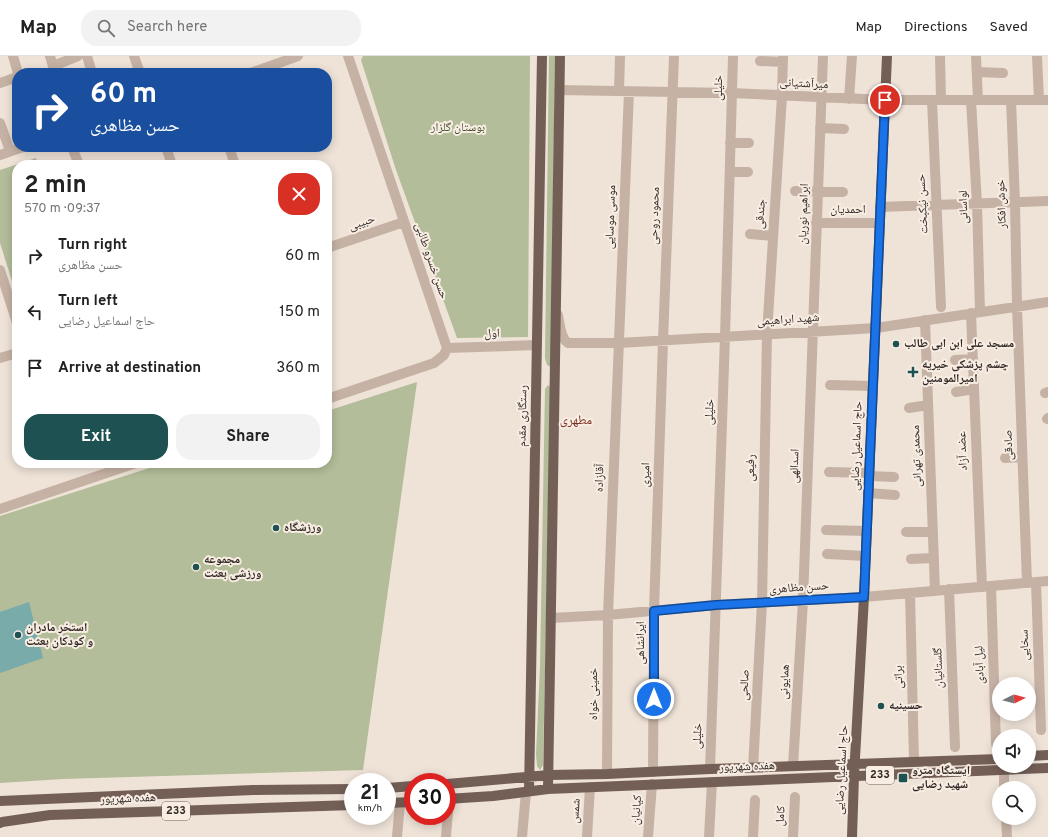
<!DOCTYPE html>
<meta charset="utf-8">
<style>
body{margin:0;font-family:Overpass,"Noto Naskh Arabic",sans-serif;background:#f2f2f2;color:#222;height:100vh;display:flex;flex-direction:column;font-size:15px;white-space:nowrap}
*{box-sizing:border-box;margin:0}
p{font-size:13px;color:#767676}
.icon{flex:none;width:22px;height:22px;fill:none;stroke:currentColor;stroke-width:2;stroke-linecap:round;stroke-linejoin:round}
.map{position:relative;flex:1;overflow:hidden}
.details{position:absolute;left:12px;top:104px;width:320px;height:308px;display:flex;flex-direction:column;background:#fff;border-radius:16px;box-shadow:0 2px 10px #0003}
.details>*{flex:none}
.banner{position:absolute;left:12px;top:12px;width:320px;height:84px;border-radius:16px;box-shadow:0 2px 10px #0003;background:#1a4fa0;color:#fff;overflow:hidden}
.needle{width:26px;rotate:84deg}
.fabs{position:absolute;left:992px;top:621px;display:grid;gap:8px}
.fabs a{display:grid;place-items:center;width:44px;height:44px;border-radius:50%;background:#fff;box-shadow:0 2px 10px #0003;font-size:20px}
.speed{position:absolute;left:344px;top:717px;display:flex;gap:8px;font-size:20px;font-weight:700;text-align:center}
.speed>*{display:grid;place-content:center;width:52px;height:52px;border-radius:50%;background:#fff;box-shadow:0 2px 10px #0003;line-height:1}
.speed small{font-size:10px;font-weight:400}
.speed .limit{border:6px solid #d22;background:#fff;color:#111}
.pin{position:absolute;display:grid;place-items:center;width:34px;height:34px;color:#fff;margin:-17px;border:2px solid #fff;border-radius:50%;box-shadow:0 1px 4px #0007}
.me{position:absolute;width:44px;margin:-22px;rotate:0deg;stroke-linejoin:round;filter:drop-shadow(0 0 3px #0008)}
.turn{display:flex;align-items:center;gap:14px;height:84px;padding:0 12px;font-size:18px}
.turn .icon{width:52px;height:52px;stroke-width:2.5}
.turn b{display:block;font-size:28px;line-height:34px}
.round{display:grid;place-items:center;flex:none;width:42px;height:42px;border-radius:16px;background:#f2f2f2}
.head{display:flex;align-items:center;justify-content:space-between;height:68px;padding:0 12px}
h1{font-size:24px;font-weight:700;line-height:30px}
.button{display:flex;gap:8px;margin-top:auto;padding:8px 12px}
.button a{flex:1;height:46px;border-radius:16px;background:#1e5152;color:#fff;font-size:16px;font-weight:700;line-height:46px;text-align:center}
.button a+a{background:#f2f2f2;color:#222}
ul{padding:0;list-style:none}
li{display:flex;align-items:center;gap:12px;height:56px;padding:0 12px}
li div{flex:1}
li b{display:block;font-size:15px}
li em{font-style:normal}
header{display:flex;align-items:center;gap:24px;box-sizing:border-box;height:56px;padding:0 20px;background:#fff;border-bottom:1px solid #e0e0e0}
header strong{font-size:19px}
nav{display:flex;gap:22px;margin-inline-start:auto;font-size:14px}
.search{width:280px;height:36px;background:#f2f2f2;display:flex;align-items:center;gap:10px;box-sizing:border-box;padding:0 14px;border-radius:16px;color:#767676;font-size:15px}
.map>svg:first-child{display:block}
.green{fill:#b3bd99}
.water{fill:#78abaa}
.lines{fill:none;stroke-linecap:round;stroke-linejoin:round}
.minor{stroke:#c6b2a5;stroke-width:10}
.major{stroke:#745f57;stroke-width:10}
.route-casing{stroke:#114b97;stroke-width:10}
.route{stroke:#1a73e8;stroke-width:7}
.poi-dot{fill:#1e5152;stroke:#f8ede3;stroke-width:1.5}
.labels{text-anchor:middle;dominant-baseline:central;stroke-width:4;stroke-linejoin:round;paint-order:stroke}
.shield{fill:#f8ede3;stroke:#6d645f;stroke-width:1}
.shield-label{font-size:11px;font-weight:bold;fill:#322926}
.street-label{font-size:12px;fill:#322926;stroke:#f8ede3}
.park-label{font-size:12px;fill:#444f2b;stroke:#f8ede3}
.poi-label{font-size:12px;font-weight:bold;fill:#322926;stroke:#f8ede3;text-anchor:start}
.neighbourhood-label{font-size:13px;fill:#7d3323;stroke:#f8ede3}
</style>
<header>
<strong>Map</strong>
<div class="search"><svg class="icon" aria-label="search" viewBox="0 0 24 24"><circle cx="10" cy="10" r="6"/><path d="M15 15l6 6"/></svg>Search here</div>
<nav><a>Map</a><a>Directions</a><a>Saved</a></nav>
</header>
<div class="map">
<svg width="1048" height="781" viewBox="0 0 1048 781">
<rect width="100%" height="100%" fill="#efe3d8"/>
<!-- green -->
<path class="green" d="M 363,0 L 530,0 L 528,281 L 457,282 L 396,114 L 361,4 Z
M 549,0 L 555,0 L 551,311 L 547,309 L 545,302 Z
M 36,102 L 38,109 L 17,109 L 17,223 L 12,225 L 0,187 L 0,114 Z
M 417,326 L 363,714 L 63,723 L 0,727 L 0,460 L 165,407 L 327,407 L 327,355 Z
M 548,329 L 551,332 L 543,709 L 540,714 L 537,710 L 536,698 L 540,610 L 545,333 Z"/>
<!-- water -->
<path class="water" d="M 29,546 L 43,602 L 0,617 L 0,556 Z"/>
<g class="lines">
<!-- minor -->
<path class="minor" d="M 13,0 L 18,17
M 50,0 L 55,17
M 87,0 L 92,17
M 134,0 L 140,17
M 940,0 L 941,44
M 976,0 L 978,44
M 1037,0 L 1039,44
M 760,5 L 783,6
M 53,10 L 78,0
M 977,16 L 1003,17
M 251,17 L 298,0
M 0,27 L 17,21
M 559,34 L 732,37 L 885,44 L 1048,44
M 619,35 L 620,0
M 849,43 L 852,0
M 932,44 L 941,251
M 971,44 L 977,148 L 980,256
M 1011,44 L 1015,146 L 1017,250 L 1027,527
M 0,67 L 10,95
M 820,72 L 844,73
M 730,87 L 749,87
M 72,91 L 79,109
M 166,91 L 172,109
M 229,91 L 235,109
M 0,99 L 23,91
M 730,116 L 748,116
M 795,135 L 843,136
M 880,151 L 1048,145
M 816,167 L 880,167
M 750,178 L 773,180
M 327,192 L 404,166
M 0,214 L 17,267
M 971,257 L 982,531
M 558,259 C 560,268 560,282 568,287 L 619,287 L 876,272 L 1048,246
M 925,264 L 935,535
M 447,292 L 537,289
M 0,302 L 17,297
M 955,304 L 973,303
M 830,329 L 873,330
M 956,336 L 974,333
M 1045,337 L 1048,336
M 327,343 L 434,307 L 444,299 L 447,292 L 348,0
M 909,352 L 928,349
M 1047,363 L 1048,362
M 1005,402 L 1022,401
M 829,416 L 869,417
M 869,420 L 894,421
M 868,437 L 895,439
M 0,453 L 136,407
M 826,474 L 867,475
M 906,476 L 933,476
M 827,498 L 866,500
M 911,503 L 934,502
M 1036,526 L 1041,674
M 991,530 L 996,688
M 949,533 L 955,691
M 910,537 L 914,705
M 551,562 L 608,559 L 716,549 L 864,541 L 1048,525
M 793,710 L 803,545 L 823,0
M 753,712 L 762,547 L 767,278 L 782,40 L 783,0
M 710,713 L 725,281 L 733,0
M 1004,714 L 1004,732
M 653,716 L 654,555 L 663,285 L 674,0
M 607,718 L 608,559 L 629,35
M 1006,762 L 1007,781
M 397,781 L 400,747
M 446,781 L 449,742
M 522,781 L 526,736
M 587,781 L 590,731
M 648,781 L 652,728
M 709,781 L 712,726
M 753,781 L 755,744
M 793,781 L 795,741"/>
<!-- major -->
<path class="major" d="M 1029,700 L 1048,699
M 447,728 L 549,719 L 607,718 L 710,713 L 999,703
M 387,732 L 413,730
M 548,733 L 560,0
M 529,735 L 542,0
M 447,743 L 493,740 L 548,733 L 1048,712
M 0,745 L 253,734 L 353,733
M 387,747 L 413,746
M 0,767 L 2,766 L 50,759 L 353,749
M 852,781 L 854,720 L 864,541 L 887,0"/>
</g>
<g class="lines">
<!-- route casing -->
<g class="route-casing">
<path id="route" d="M 654,643 L 654,555 L 716,549 L 864,541 L 885,44"/>
</g>
<!-- route -->
<use href="#route" class="route"/>
</g>
<!-- markers -->
<g class="poi-dot">
<circle cx="896" cy="288" r="4"/>
<path d="M911 310h4v4h4v4h-4v4h-4v-4h-4v-4h4z"/>
<circle cx="276" cy="472" r="4"/>
<circle cx="196" cy="511" r="4"/>
<circle cx="18" cy="579" r="4"/>
<circle cx="881" cy="650" r="4"/>
<rect x="898" y="717" width="10" height="10" rx="2"/>
</g>
<g class="labels">
<!-- shield labels -->
<g class="shield">
<rect x="866" y="710" width="28" height="18" rx="3"/>
<rect x="162" y="746" width="28" height="18" rx="3"/>
</g>
<g class="shield-label">
<text x="880" y="719">233</text>
<text x="176" y="755">233</text>
</g>
<!-- street labels -->
<g class="street-label">
<text transform="translate(804 28) rotate(3)">میرآشتیانی</text>
<text transform="translate(719 32) rotate(-89)">خلیلی</text>
<text transform="translate(923 148) rotate(-93)">حسن نیکبخت</text>
<text transform="translate(1002 148) rotate(-92)">خوش افکار</text>
<text transform="translate(964 151) rotate(-92)">لواسانی</text>
<text x="848" y="154">احمدیان</text>
<text transform="translate(761 158) rotate(-86)">جندقی</text>
<text transform="translate(804 158) rotate(-88)">ابراهیم نوریان</text>
<text transform="translate(655 160) rotate(-88)">محمود روحی</text>
<text transform="translate(611 161) rotate(-88)">موسی موسایی</text>
<text transform="translate(362 167) rotate(-19)">حبیبی</text>
<text transform="translate(431 205) rotate(71)">حسن خسرو طالبی</text>
<text transform="translate(788 264) rotate(-4)">شهید ابراهیمی</text>
<text transform="translate(492 278) rotate(-2)">اول</text>
<text transform="translate(710 356) rotate(-88)">خلیلی</text>
<text transform="translate(523 360) rotate(-89)">رستگاری مقدم</text>
<text transform="translate(1009 389) rotate(-92)">صادقی</text>
<text transform="translate(857 390) rotate(-88)">حاج اسماعیل رضایی</text>
<text transform="translate(963 395) rotate(-92)">عضد آزاد</text>
<text transform="translate(917 400) rotate(-92)">محمدی تهرانی</text>
<text transform="translate(795 410) rotate(-88)">اسدالهی</text>
<text transform="translate(751 412) rotate(-89)">رفیعی</text>
<text transform="translate(646 419) rotate(-88)">امیری</text>
<text transform="translate(600 422) rotate(-88)">آقازاده</text>
<text transform="translate(799 532) rotate(-4)">حسن مظاهری</text>
<text transform="translate(641 587) rotate(-90)">ایرانشاهی</text>
<text transform="translate(1025 589) rotate(-92)">سخایی</text>
<text transform="translate(980 609) rotate(-92)">لیل آبادی</text>
<text transform="translate(939 612) rotate(-92)">گلستانیان</text>
<text transform="translate(899 621) rotate(-91)">براتی</text>
<text transform="translate(785 626) rotate(-87)">همایونی</text>
<text transform="translate(745 629) rotate(-87)">صالحی</text>
<text transform="translate(594 638) rotate(-90)">خمینی خواه</text>
<text transform="translate(698 680) rotate(-88)">خلیلی</text>
<text transform="translate(747 711) rotate(-2)">هفده شهریور</text>
<text transform="translate(842 714) rotate(-87)">حاج اسماعیل رضایی</text>
<text transform="translate(128 743) rotate(-2)">هفده شهریور</text>
<text transform="translate(637 754) rotate(-85)">کیانیان</text>
<text transform="translate(576 755) rotate(-86)">شمس</text>
<text transform="translate(781 760) rotate(-86)">کامل</text>
</g>
<!-- park labels -->
<g class="park-label">
<text x="458" y="72">بوستان گلزار</text>
</g>
<!-- poi labels -->
<g class="poi-label">
<text x="904" y="288">مسجد علی ابن ابی طالب</text>
<text x="922" y="309">چشم پزشکی خیریه<tspan x="922" dy="14">امیرالمومنین</tspan></text>
<text x="284" y="472">ورزشگاه</text>
<text x="204" y="504">مجموعه<tspan x="204" dy="14">ورزشی بعثت</tspan></text>
<text x="26" y="572">استخر مادران<tspan x="26" dy="14">و کودکان بعثت</tspan></text>
<text x="889" y="650">حسینیه</text>
<text x="912" y="715">ایستگاه مترو<tspan x="912" dy="14">شهید رضایی</tspan></text>
</g>
<!-- neighbourhood labels -->
<g class="neighbourhood-label">
<text x="576" y="365">مطهری</text>
</g>
</g>
</svg>
<div class="fabs">
<a><svg class="needle" viewBox="-14 -14 28 28"><path d="M0-13l5 13h-10z" fill="#e53935"/><path d="M0 13l5-13h-10z" fill="#767676"/></svg></a>
<a><svg class="icon" aria-label="sound" viewBox="0 0 24 24"><path d="M4 9h4l5-4v14l-5-4H4zM17 9q2 3 0 6"/></svg></a>
<a><svg class="icon" aria-label="search" viewBox="0 0 24 24"><circle cx="10" cy="10" r="6"/><path d="M15 15l6 6"/></svg></a>
</div>
<div class="speed"><div>21<small>km/h</small></div><div class="limit">30</div></div>
<div class="pin" style="left:885px;top:44px;background:#d93025"><svg class="icon" aria-label="arrive" viewBox="0 0 24 24"><path d="M6 21V4h12l-3 4 3 4H6"/></svg></div>
<svg class="me" style="left:654px;top:643px" viewBox="-20 -20 40 40"><circle r="17" fill="#1a73e8" stroke="#fff" stroke-width="3"/><path d="M0-11L8 9 0 5-8 9z" fill="#fff"/></svg>
<div class="banner">
<div class="turn"><svg class="icon" aria-label="right" viewBox="0 0 24 24"><path d="M7 20v-9h11M14 6l5 5-5 5"/></svg><div><b>60 m</b>حسن مظاهری</div></div>
</div>
<section class="details">
<div class="head"><div><h1>2 min</h1><p>570 m · 09:37</p></div><a class="round" style="background:#d93025;color:#fff"><svg class="icon" aria-label="close" viewBox="0 0 24 24"><path d="M6 6l12 12M18 6L6 18"/></svg></a></div>
<ul>
<li><svg class="icon" aria-label="right" viewBox="0 0 24 24"><path d="M7 20v-9h11M14 6l5 5-5 5"/></svg><div><b>Turn right</b><p>حسن مظاهری</p></div><em>60 m</em></li>
<li><svg class="icon" aria-label="left" viewBox="0 0 24 24"><path d="M17 20v-9H6M10 6l-5 5 5 5"/></svg><div><b>Turn left</b><p>حاج اسماعیل رضایی</p></div><em>150 m</em></li>
<li><svg class="icon" aria-label="arrive" viewBox="0 0 24 24"><path d="M6 21V4h12l-3 4 3 4H6"/></svg><div><b>Arrive at destination</b></div><em>360 m</em></li>
</ul>
<div class="button"><a>Exit</a><a>Share</a></div>
</section>
</div>
